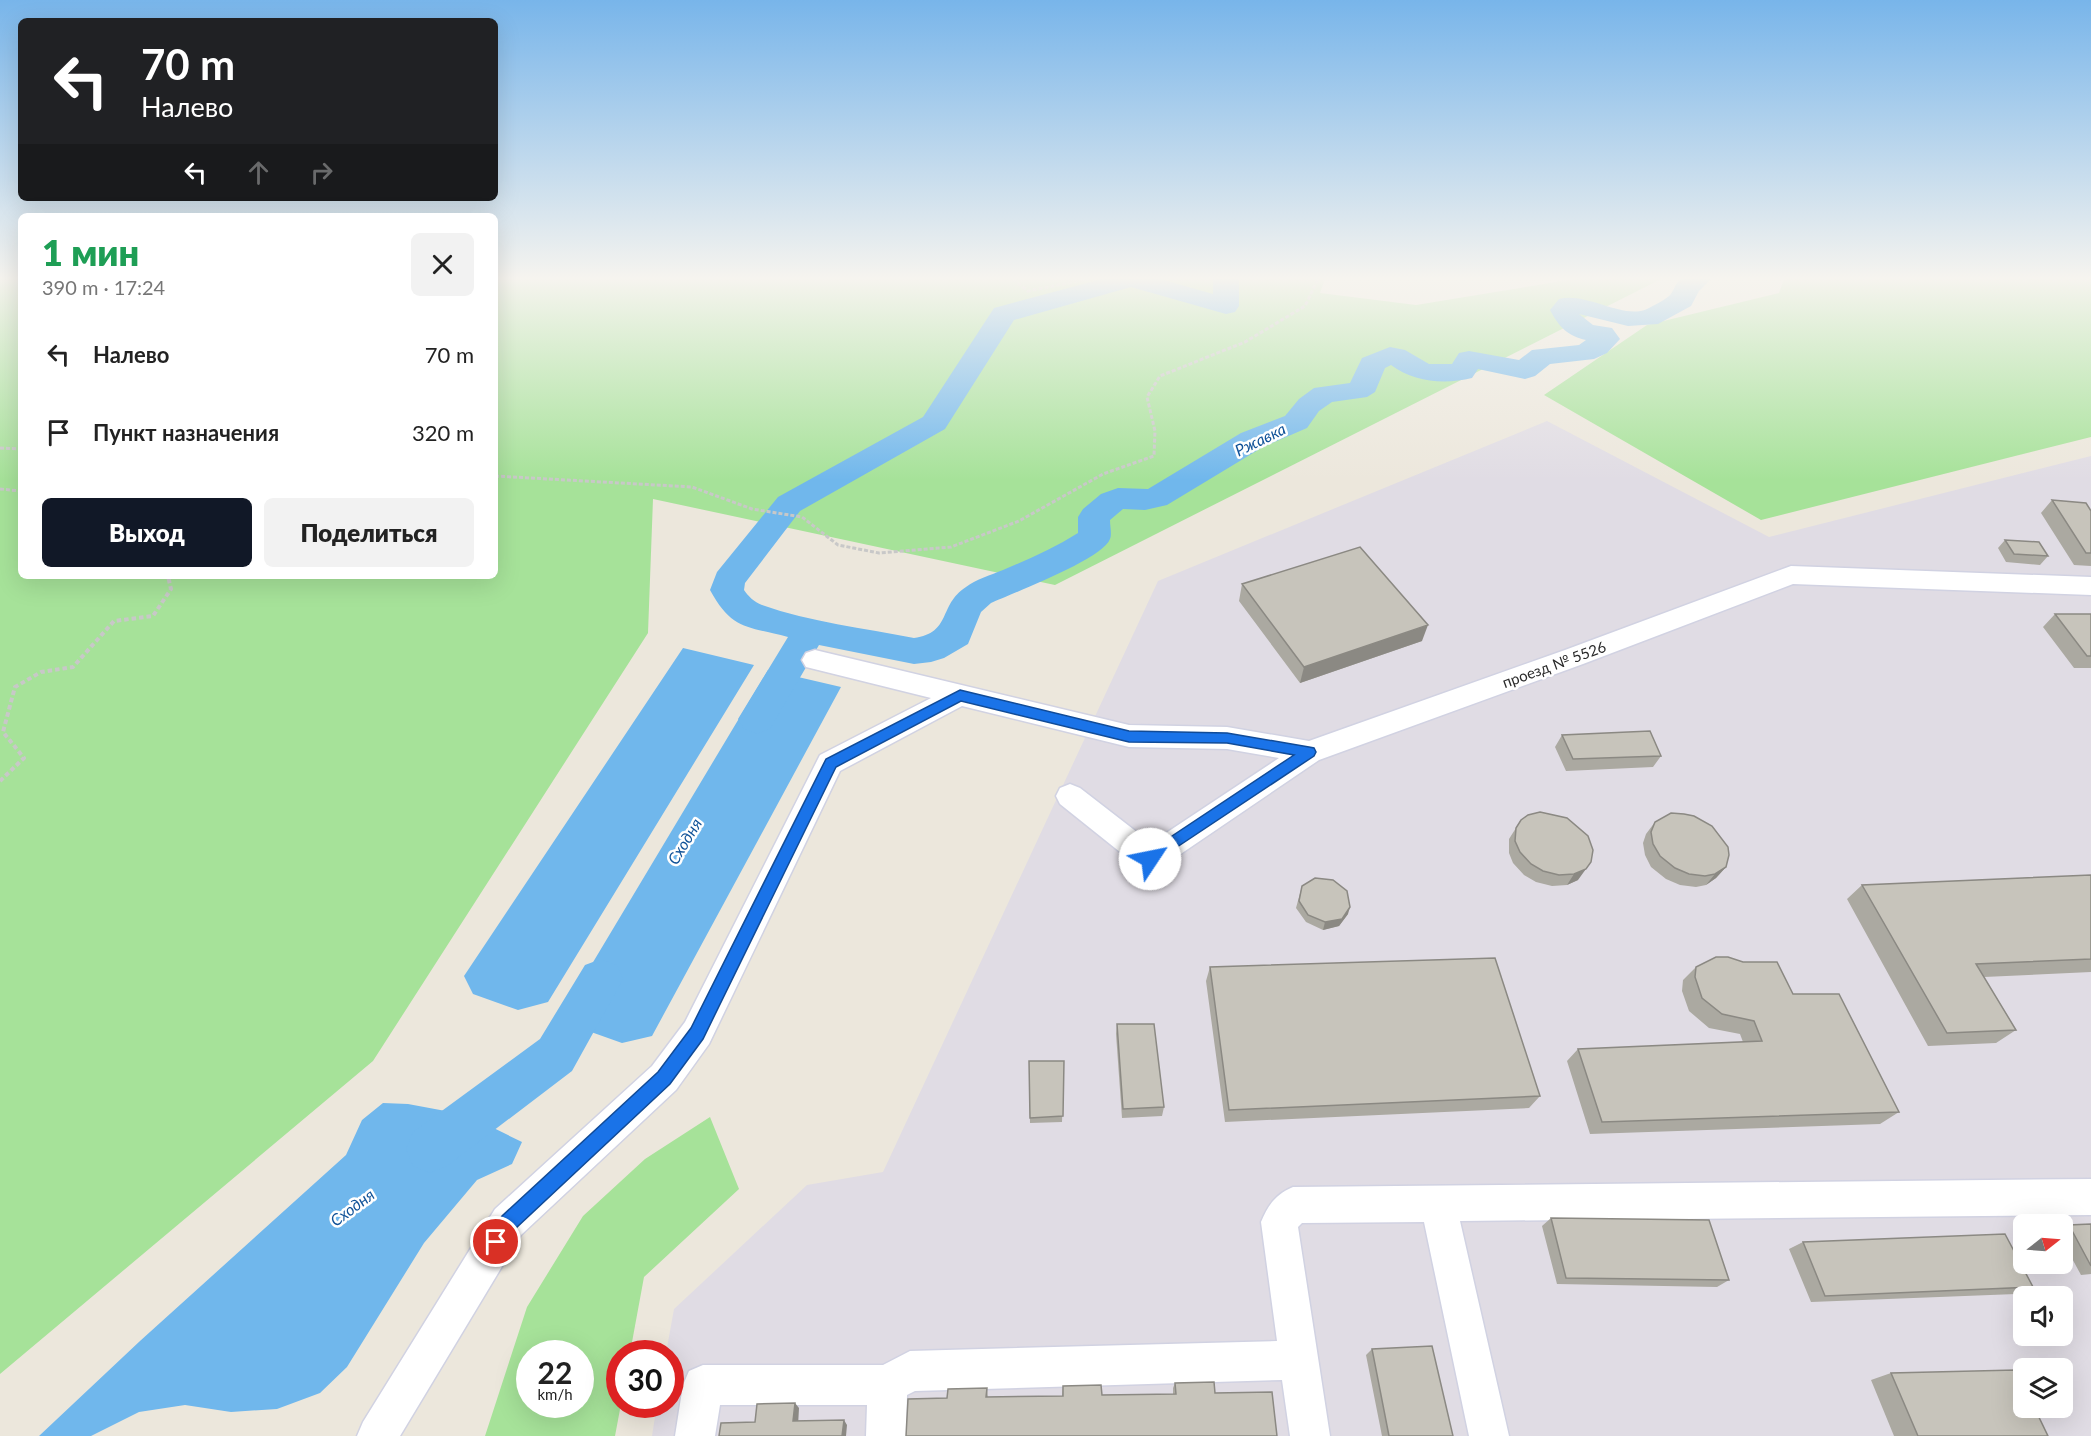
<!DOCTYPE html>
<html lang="ru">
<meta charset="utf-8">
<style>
body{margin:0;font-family:Lato,sans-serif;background:#f2f2f2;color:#222;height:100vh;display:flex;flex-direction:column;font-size:22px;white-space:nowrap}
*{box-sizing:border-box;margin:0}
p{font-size:20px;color:#767676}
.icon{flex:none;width:33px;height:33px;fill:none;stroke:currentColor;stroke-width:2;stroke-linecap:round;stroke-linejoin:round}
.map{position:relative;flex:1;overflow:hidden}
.details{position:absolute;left:18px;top:213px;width:480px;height:366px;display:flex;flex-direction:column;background:#fff;border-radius:9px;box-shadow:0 6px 24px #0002}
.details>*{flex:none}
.guide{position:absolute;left:18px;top:18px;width:480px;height:183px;border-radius:9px;box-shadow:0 6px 24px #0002;background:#202124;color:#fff;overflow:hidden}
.needle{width:39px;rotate:73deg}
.tools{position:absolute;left:2013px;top:1214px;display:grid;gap:12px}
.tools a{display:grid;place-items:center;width:60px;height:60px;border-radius:9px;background:#fff;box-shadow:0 6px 24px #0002;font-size:30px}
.speed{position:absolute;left:516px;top:1340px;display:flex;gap:12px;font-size:30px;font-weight:700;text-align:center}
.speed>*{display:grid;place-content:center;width:78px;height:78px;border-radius:50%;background:#fff;box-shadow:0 6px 24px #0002;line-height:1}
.speed small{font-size:15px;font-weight:400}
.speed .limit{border:9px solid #d22;background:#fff;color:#111}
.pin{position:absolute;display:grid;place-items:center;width:51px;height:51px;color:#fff;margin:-26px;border:3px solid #fff;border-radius:50%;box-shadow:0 2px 6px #0007}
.me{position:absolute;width:66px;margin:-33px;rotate:56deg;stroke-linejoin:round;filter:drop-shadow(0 0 4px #0008)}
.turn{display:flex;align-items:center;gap:21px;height:126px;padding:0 24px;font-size:27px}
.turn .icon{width:78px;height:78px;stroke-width:2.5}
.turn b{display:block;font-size:42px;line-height:51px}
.lanes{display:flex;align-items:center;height:57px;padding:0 24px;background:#0003;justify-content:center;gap:30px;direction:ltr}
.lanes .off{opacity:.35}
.round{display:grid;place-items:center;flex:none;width:63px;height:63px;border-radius:9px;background:#f2f2f2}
.head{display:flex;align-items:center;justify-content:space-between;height:102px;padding:0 24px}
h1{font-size:36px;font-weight:800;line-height:45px;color:#1e9e55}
.cta{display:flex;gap:12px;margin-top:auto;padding:12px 24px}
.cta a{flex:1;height:69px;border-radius:9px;background:#111827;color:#fff;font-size:24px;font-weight:800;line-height:69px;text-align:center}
.cta a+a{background:#f2f2f2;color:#222}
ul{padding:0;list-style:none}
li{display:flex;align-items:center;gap:18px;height:78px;padding:0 24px}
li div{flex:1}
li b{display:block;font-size:22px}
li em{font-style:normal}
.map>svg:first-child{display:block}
.industrial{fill:#e0dce4;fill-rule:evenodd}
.green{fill:#a6e299;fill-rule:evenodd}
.water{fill:#70b7ec}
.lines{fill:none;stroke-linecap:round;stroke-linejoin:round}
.river{fill:#70b7ec;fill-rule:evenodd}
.minor-casing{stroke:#d1d2e2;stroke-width:3}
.path-far1{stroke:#c8c8c8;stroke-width:3;stroke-dasharray:4 2;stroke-linecap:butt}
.path{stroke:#c8c8c8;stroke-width:4;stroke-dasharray:4.5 3;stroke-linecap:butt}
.minor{fill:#fff;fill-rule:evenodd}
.wall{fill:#aba9a1}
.shaded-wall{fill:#8b8983}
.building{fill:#c7c4bb;stroke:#8b8983;stroke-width:1.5}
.route{fill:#1a73e8;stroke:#114b97;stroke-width:1.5}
.labels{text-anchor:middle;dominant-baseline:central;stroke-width:5;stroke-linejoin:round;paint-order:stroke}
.street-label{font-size:15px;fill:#2a2a2a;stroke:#fff}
.water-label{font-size:16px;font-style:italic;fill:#105298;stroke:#fff}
</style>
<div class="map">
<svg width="2091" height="1436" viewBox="0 0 2091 1436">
<rect width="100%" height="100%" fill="#ece7dc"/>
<!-- industrial -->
<path class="industrial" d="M 1547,421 L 1769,537 L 2091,456 L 2091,1436 L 652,1436 L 657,1404 L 670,1404 L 670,1353 L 666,1353 L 674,1309 L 807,1185 L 883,1172 L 1158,581 ZM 2024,1224 L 2062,1224 L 2062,1263 L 2024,1263 ZM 2024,1296 L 2062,1296 L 2062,1335 L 2024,1335 ZM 2024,1368 L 2062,1368 L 2062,1407 L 2024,1407 Z"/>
<!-- green -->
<path class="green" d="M 0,279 L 21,279 L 21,576 L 495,576 L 495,279 L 1325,279 L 1320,293 L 1416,305 L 1574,279 L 1661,279 L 1055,585 L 653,499 L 648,633 L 373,1061 L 0,1374 Z
M 1784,279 L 2091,279 L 2091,437 L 1761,520 L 1544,395 L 1647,325 L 1779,293 Z
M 710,1117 L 739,1189 L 644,1277 L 630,1353 L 620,1353 L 621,1404 L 615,1436 L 485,1436 L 527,1307 L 583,1216 L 645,1159 ZM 530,1353 L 580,1353 L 580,1404 L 530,1404 Z"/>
<!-- water -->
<path class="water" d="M 683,648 L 754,665 L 548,1002 L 518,1010 L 473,994 L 464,976 Z
M 768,670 L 841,687 L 652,1036 L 622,1043 L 577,1027 L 565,1009 Z
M 383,1103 L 408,1104 L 467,1115 L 522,1142 L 512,1164 L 477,1180 L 424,1243 L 347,1367 L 320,1393 L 277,1409 L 231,1412 L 185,1405 L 139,1412 L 91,1436 L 39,1436 L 140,1341 L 346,1155 L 362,1120 Z"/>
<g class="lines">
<!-- river -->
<path class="river" d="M 1102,279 L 1160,279 L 1213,294 L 1213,279 L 1239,279 L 1239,306 L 1235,312 L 1226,314 L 1131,287 L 1014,320 L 945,429 L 800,511 L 745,583 L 744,590 C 748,596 754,602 762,605 C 810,622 864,628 914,638 C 952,633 938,605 966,587 C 976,579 991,575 1003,570 C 1029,559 1054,548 1078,533 L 1078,517 L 1083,509 L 1101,494 L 1118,488 L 1148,489 L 1241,433 L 1285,416 L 1299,399 L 1314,388 L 1350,383 L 1362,358 L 1390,347 L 1405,350 L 1429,364 L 1452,364 L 1459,353 L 1469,351 L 1519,360 L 1532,350 L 1579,345 L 1586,340 C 1568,336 1559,327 1550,310 L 1559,299 C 1587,292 1623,320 1647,309 C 1653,306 1667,299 1671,294 C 1675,288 1675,283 1682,279 L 1711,279 L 1699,291 L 1691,306 L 1658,324 L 1628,326 L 1579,314 L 1593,325 L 1612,328 L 1620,339 L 1607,353 L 1594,359 L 1550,364 L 1535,376 L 1525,379 L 1478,369 L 1472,378 C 1444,385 1414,382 1391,365 L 1385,368 L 1375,392 L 1367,397 L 1332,402 L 1319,411 L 1307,428 L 1263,447 L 1167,505 L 1145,510 L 1123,509 L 1110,520 C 1110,526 1112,534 1110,539 C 1103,559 1013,593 991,603 L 981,612 L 968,644 L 944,658 L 931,662 L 914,664 L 819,645 L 770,729 L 757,734 L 744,729 L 738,719 L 788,637 C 746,626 732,630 710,590 L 717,572 L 778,497 L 923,417 L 994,308 Z
M 601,959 L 617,965 L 623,979 L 572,1071 L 447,1166 L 430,1173 L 413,1166 L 406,1149 L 413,1132 L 540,1039 L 585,965 Z"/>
<!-- minor casing -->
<g class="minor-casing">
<path id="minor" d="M 1791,566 L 2091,577 L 2091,595 L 1793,584 L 1583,664 L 1319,760 L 1160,868 L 1150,872 L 1140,868 L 1060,804 L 1056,796 L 1060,788 L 1070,784 L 1080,788 L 1151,843 L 1279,758 L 1227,749 L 1129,747 L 962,706 L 840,771 L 709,1044 L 676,1090 L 521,1235 L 400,1436 L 357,1436 L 363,1422 L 495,1209 L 652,1066 L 685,1022 L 820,755 L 931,698 L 806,667 L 802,660 L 806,653 L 815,650 L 1129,725 L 1227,727 L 1309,741 L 1565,650 Z
M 2091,1179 L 2091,1215 L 1460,1221 L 1509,1436 L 1469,1436 L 1424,1222 L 1302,1223 L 1298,1227 L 1330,1436 L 1290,1436 L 1282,1380 L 915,1391 L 907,1395 L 906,1436 L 866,1436 L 867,1405 L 720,1405 L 715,1436 L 675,1436 L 683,1385 L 689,1371 L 703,1365 L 883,1365 L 910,1351 L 1277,1341 L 1261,1222 C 1268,1205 1276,1194 1293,1187 Z"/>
</g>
<!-- path-far1 -->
<path class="path-far1" d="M 1013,279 L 1028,291 L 1088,279
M 0,448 L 21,449
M 495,476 L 692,487 L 752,509 L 802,517 L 838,545 L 879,553 L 951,547 L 1019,521 L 1103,474 L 1154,456 L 1155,431 L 1147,397 L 1160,376 L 1245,342 L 1305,306 L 1318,279
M 0,489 L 21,491"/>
<!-- path -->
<path class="path" d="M 0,781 L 24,758 L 3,732 L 15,687 L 41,672 L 73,667 L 114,621 L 153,616 L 171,589 L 168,576"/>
<!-- minor -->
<use href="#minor" class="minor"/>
</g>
<!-- wall -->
<path class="wall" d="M 2052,500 L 2091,511 L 2091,566 L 2074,565 L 2041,513 Z
M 2005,540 L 2048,556 L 2040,565 L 2006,562 L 1998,548 Z
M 1242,584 L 1422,641 L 1300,683 L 1239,601 Z
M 2055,614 L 2091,614 L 2091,668 L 2074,668 L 2043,627 Z
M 1562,735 L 1661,756 L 1653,767 L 1566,771 L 1555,747 Z
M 1540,812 L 1578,880 L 1567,885 L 1552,886 L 1536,882 L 1524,875 L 1513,863 L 1509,853 L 1509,839 L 1521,820 Z
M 1655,822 L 1726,867 L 1716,878 L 1706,885 L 1696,887 L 1680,885 L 1666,879 L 1651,867 L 1645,855 L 1643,843 L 1646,834 Z
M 2091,875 L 2091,972 L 1984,977 L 2016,1030 L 1996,1043 L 1928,1046 L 1847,899 L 1862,885 Z
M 1302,886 L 1348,914 L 1339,926 L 1323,930 L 1306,922 L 1296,908 Z
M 1210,967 L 1540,1096 L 1529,1108 L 1225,1122 L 1206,981 Z
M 1696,967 L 1793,994 L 1899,1112 L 1880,1124 L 1590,1134 L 1567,1061 L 1578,1049 L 1743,1042 L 1740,1034 L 1709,1028 L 1689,1011 L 1682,991 L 1683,980 Z
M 1117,1024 L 1164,1107 L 1162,1116 L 1122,1118 L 1116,1034 Z
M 1029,1061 L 1064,1061 L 1062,1122 L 1030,1123 Z
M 1551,1218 L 1729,1280 L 1717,1287 L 1557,1284 L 1542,1226 Z
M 2091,1224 L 2091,1274 L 2081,1275 L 2062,1240 L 2062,1228 L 2069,1225 Z
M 1803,1242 L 2033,1287 L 2016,1294 L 1811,1302 L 1789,1249 Z
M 1372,1349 L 1453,1436 L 1382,1436 L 1366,1355 Z
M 1891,1373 L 2048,1436 L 1894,1436 L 1871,1380 Z
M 1214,1382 L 1215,1393 L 1272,1392 L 1277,1436 L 906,1436 L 908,1399 L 947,1398 L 948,1389 L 987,1388 L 988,1397 L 1062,1396 L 1063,1386 L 1101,1385 L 1102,1395 L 1173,1394 L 1173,1388 L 1175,1383 Z"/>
<!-- shaded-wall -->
<path class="shaded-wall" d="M 1428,625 L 1422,641 L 1300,683 L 1304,667 Z
M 1591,862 L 1578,880 L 1567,885 L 1574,874 Z
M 1726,867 L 1716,878 L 1706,885 L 1715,874 Z
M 1350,907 L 1348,914 L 1339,926 L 1323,930 L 1325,922 Z
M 795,1403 L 799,1408 L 798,1426 L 793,1421 Z
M 844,1420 L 847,1425 L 846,1436 L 842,1436 Z"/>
<!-- building -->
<path class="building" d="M 2052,500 L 2086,503 L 2091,511 L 2091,553 L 2086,553 Z
M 2005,540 L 2039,542 L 2048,556 L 2014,554 Z
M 1360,547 L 1428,625 L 1304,667 L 1242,584 Z
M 2055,614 L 2091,614 L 2091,656 L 2087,656 Z
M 1650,731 L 1661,756 L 1573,759 L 1562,735 Z
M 1540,812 L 1567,818 L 1588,836 L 1593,850 L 1591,862 L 1586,869 L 1574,874 L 1559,875 L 1543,871 L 1531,864 L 1520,852 L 1515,841 L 1516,828 L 1521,820 L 1528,815 Z
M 1671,813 L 1684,814 L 1694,816 L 1712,826 L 1728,847 L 1729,855 L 1726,867 L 1715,874 L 1705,876 L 1689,874 L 1675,868 L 1660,856 L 1653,844 L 1651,832 L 1655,822 Z
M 2091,875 L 2091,959 L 1976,964 L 2016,1030 L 1947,1033 L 1862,885 Z
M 1315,878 L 1333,880 L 1347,891 L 1350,907 L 1342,919 L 1325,922 L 1308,915 L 1299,901 L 1302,886 Z
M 1716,957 L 1728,957 L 1743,962 L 1777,962 L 1793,994 L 1839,994 L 1899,1112 L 1602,1122 L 1578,1049 L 1762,1041 L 1754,1021 L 1722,1014 L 1702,998 L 1695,977 L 1696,967 Z
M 1495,958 L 1540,1096 L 1229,1110 L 1210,967 Z
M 1117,1024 L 1154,1024 L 1164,1107 L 1123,1109 Z
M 1029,1061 L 1064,1061 L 1063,1116 L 1030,1118 Z
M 1551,1218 L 1709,1220 L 1729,1280 L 1566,1278 Z
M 2091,1224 L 2091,1266 L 2069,1225 Z
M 2005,1234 L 2033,1287 L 1825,1296 L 1803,1242 Z
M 1432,1346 L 1453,1436 L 1389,1436 L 1372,1349 Z
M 2016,1370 L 2024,1386 L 2024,1407 L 2034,1407 L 2048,1436 L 1918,1436 L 1891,1373 Z
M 1214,1382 L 1215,1393 L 1272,1392 L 1277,1436 L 906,1436 L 908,1399 L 947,1398 L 948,1389 L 987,1388 L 986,1397 L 1063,1396 L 1063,1386 L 1101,1385 L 1102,1395 L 1176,1394 L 1175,1383 Z
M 795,1403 L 793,1421 L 844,1420 L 842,1436 L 719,1436 L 721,1423 L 755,1422 L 757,1404 Z"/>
<!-- sky -->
<linearGradient id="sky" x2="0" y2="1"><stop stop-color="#78b5ea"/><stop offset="0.58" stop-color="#f6f4ef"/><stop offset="1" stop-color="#f6f4ef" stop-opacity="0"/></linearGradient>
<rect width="2091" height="480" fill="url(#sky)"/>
<!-- route -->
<path class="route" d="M 960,690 L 1129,731 L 1227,733 L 1309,747 L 1314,748 L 1316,752 L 1314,756 L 1150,865 L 1145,863 L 1143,859 L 1145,854 L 1294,755 L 1227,743 L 1129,742 L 961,701 L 836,767 L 703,1039 L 670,1084 L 515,1229 L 503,1249 L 496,1251 L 489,1249 L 487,1242 L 502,1216 L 658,1072 L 691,1028 L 826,759 Z"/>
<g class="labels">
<!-- street labels -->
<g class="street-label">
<text transform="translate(1554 664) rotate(-20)">проезд № 5526</text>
</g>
<!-- water labels -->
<g class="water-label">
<text transform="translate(1260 439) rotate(-26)">Ржавка</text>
<text transform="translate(684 841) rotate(-59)">Сходня</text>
<text transform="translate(352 1207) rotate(-37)">Сходня</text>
</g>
</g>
</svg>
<div class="tools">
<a><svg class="needle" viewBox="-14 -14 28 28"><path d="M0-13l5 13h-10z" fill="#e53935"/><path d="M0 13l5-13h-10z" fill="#767676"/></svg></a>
<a><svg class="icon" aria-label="sound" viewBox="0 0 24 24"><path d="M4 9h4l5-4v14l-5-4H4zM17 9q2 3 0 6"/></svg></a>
<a><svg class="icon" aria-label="layers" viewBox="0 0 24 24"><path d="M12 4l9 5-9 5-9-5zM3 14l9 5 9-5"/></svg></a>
</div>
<div class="speed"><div>22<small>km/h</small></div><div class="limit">30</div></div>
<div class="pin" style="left:496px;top:1242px;background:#d93025"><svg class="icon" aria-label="arrive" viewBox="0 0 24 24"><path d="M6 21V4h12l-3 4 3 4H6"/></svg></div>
<svg class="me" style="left:1150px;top:859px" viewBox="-20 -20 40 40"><circle r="19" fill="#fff"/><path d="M0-13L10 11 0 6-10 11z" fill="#1a73e8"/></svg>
<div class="guide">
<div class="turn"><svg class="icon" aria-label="left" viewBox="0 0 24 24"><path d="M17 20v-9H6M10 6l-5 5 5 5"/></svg><div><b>70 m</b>Налево</div></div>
<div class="lanes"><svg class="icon" aria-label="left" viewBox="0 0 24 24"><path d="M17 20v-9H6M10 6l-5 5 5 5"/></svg><svg class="icon off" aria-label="ahead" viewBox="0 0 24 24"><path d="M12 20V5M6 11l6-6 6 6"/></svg><svg class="icon off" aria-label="right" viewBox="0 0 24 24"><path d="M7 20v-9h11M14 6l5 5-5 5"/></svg></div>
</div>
<section class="details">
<div class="head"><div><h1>1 мин</h1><p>390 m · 17:24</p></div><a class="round"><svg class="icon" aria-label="close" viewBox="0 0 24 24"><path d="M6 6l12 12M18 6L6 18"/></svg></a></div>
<ul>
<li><svg class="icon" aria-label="left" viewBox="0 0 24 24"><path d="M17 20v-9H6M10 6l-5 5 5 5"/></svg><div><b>Налево</b></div><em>70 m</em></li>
<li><svg class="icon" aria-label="arrive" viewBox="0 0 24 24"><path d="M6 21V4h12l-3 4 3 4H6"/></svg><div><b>Пункт назначения</b></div><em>320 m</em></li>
</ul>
<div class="cta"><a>Выход</a><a>Поделиться</a></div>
</section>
</div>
